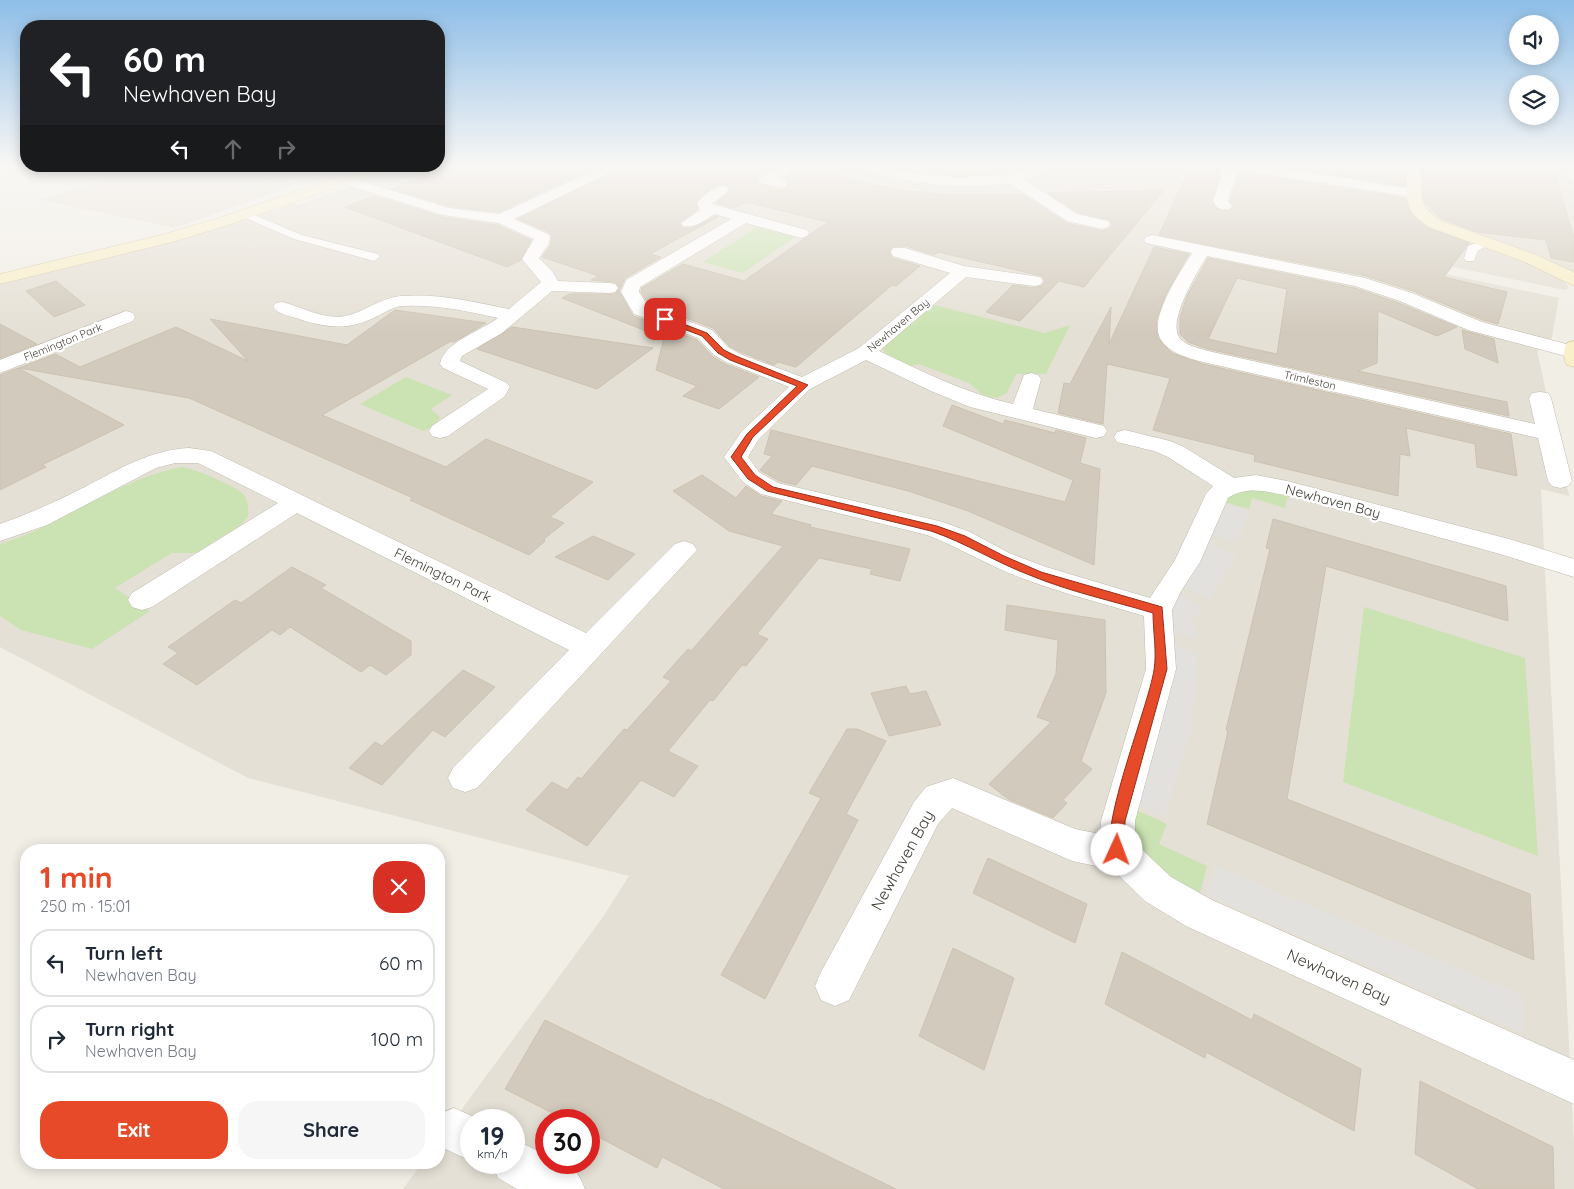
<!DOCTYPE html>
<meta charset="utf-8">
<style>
body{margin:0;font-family:Quicksand,sans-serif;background:#f6f6f7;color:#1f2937;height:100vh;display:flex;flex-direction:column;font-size:19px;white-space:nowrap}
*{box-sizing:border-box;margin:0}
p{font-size:16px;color:#747a83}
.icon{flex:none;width:28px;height:28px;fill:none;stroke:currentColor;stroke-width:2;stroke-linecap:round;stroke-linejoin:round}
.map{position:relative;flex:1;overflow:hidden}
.side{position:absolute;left:20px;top:844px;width:425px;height:325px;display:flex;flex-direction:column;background:#fff;border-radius:20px;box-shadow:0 2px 12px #0003}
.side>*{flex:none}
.guide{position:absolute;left:20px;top:20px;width:425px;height:152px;border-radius:20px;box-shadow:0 2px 12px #0003;background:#202124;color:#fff;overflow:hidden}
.buttons{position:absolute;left:1509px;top:15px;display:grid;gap:10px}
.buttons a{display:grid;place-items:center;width:50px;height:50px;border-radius:50%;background:#fff;box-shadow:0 2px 12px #0003;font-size:25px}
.speed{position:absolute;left:460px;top:1109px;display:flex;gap:10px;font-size:25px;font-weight:700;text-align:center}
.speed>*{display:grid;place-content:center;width:65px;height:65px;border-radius:50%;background:#fff;box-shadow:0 2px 12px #0003;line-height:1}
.speed small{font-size:12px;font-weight:400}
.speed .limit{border:8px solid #d22;background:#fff;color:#111}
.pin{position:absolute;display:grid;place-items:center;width:42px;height:42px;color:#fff;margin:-21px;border-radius:10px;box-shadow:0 2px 8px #0006}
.me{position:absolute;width:55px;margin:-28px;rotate:2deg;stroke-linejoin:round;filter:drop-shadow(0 0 4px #0008)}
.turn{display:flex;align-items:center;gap:18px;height:105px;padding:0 20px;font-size:22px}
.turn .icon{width:65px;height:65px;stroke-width:2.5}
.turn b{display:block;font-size:35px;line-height:42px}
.lanes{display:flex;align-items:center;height:48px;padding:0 20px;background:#0003;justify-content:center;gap:25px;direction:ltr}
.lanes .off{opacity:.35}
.round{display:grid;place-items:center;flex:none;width:52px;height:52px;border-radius:20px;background:#f6f6f7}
.head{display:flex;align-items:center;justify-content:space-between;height:85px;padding:0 20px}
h1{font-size:30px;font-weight:800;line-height:38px;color:#e64a28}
.cta{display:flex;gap:10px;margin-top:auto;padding:10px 20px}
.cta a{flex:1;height:58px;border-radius:20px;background:#e64a28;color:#fff;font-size:20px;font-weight:800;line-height:58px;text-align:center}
.cta a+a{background:#f6f6f7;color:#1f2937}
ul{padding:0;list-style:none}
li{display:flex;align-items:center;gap:15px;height:68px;margin:0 10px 8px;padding:0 10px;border:2px solid #e0e1e3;border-radius:20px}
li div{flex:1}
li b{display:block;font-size:19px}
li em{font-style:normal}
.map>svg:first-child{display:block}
.residential{fill:#e5e0d5;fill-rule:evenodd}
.green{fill:#cbe2b2}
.parking{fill:#e3e1de}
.building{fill:#d2cabc;stroke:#ccc2b0;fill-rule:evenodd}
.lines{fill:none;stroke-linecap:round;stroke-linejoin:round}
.lane-casing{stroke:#bfb9ac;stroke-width:1}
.street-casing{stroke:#bfb9ac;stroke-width:1}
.secondary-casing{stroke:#cdc299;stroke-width:1}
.lane{fill:#fff;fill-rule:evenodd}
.street{fill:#fff;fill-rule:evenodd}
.secondary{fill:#f9efc8;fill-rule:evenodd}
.route{fill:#e64a28;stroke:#96301a}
.labels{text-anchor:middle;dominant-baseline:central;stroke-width:5;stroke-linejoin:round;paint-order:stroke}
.far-street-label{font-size:11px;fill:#433f36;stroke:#fff}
.street-label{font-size:14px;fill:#433f36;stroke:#fff}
.near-street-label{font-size:16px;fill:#433f36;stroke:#fff}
</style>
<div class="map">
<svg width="1574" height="1189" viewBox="0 0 1574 1189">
<rect width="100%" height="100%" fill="#f1eee6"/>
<!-- residential -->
<path class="residential" d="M 144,166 L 198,166 L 300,183 L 175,228 L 40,200 Z
M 406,166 L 1574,166 L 1574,274 L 1496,251 L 1535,266 L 1565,282 L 1569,288 L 1565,290 L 1424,261 L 1422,269 L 1559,298 L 1551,342 L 1537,351 L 1569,496 L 1541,489 L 1574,1144 L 1574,1189 L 403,1189 L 422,1163 L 439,1162 L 439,1140 L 603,917 L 629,876 L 248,778 L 0,647 L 0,284 L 124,254 L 224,226 L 296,203 L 298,205 ZM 471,1120 L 514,1120 L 514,1162 L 471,1162 ZM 546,1120 L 589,1120 L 589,1162 L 546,1162 Z"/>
<!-- green -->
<path class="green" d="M 878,166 L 1028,166 C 1022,170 1014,171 1006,173 C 964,181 920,175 878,166 Z
M 757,227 L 795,237 L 743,273 L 703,262 Z
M 931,304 L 1045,333 L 1070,325 L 1046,374 L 1016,374 L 1007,393 L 997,398 L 983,395 L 969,383 L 919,364 L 910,366 L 886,355 L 882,347 Z
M 406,377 L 452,395 L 431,409 L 440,417 C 437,425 431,428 423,431 L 360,404 Z
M 182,467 C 193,468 236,486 243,494 C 249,501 248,508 248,516 L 241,525 L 196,553 L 172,553 L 115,588 L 150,611 L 92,649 L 21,630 L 0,616 L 0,544 C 64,525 116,479 182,467 Z
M 1245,489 L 1264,489 L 1288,495 L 1285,508 L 1252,498 L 1249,509 L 1224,502 L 1231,493 Z
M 1364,607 L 1525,658 L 1538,856 L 1343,782 Z
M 1132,808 L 1167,824 L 1159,844 L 1207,866 L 1200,893 L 1166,876 L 1143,855 L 1132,830 Z"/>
<!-- parking -->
<path class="parking" d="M 1222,503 L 1249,512 L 1238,543 L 1210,534 Z
M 1208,543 L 1236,555 L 1211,599 L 1181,586 Z
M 1181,594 L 1203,607 L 1193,620 L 1197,638 L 1168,631 L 1169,607 Z
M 1171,645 L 1198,652 L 1193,723 L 1165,817 L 1133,803 Z
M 1214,865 L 1522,995 L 1525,1034 L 1207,895 Z"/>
<!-- building -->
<path class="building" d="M 451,166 L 598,166 L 499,212 L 449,206 L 392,189 Z
M 625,166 L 778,166 L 759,175 L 756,181 L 760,185 L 779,189 L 785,188 L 789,184 L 785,178 L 805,166 L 869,184 L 908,191 L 952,195 L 1022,194 L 1066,223 L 1102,231 L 1110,228 L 1112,225 L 1110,220 L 1078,212 L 1048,193 L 1164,190 L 1084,287 L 1059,281 L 1020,321 L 986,312 L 1013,285 L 1034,288 L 1042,286 L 1045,281 L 1042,276 L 938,252 L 934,255 L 906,246 L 893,246 L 889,251 L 892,258 L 920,266 L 896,286 L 892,285 L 796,367 L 778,362 L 774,365 L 741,352 L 729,346 L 713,328 L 649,304 L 641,292 L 642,288 L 683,264 L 744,281 L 828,222 L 746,202 L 734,208 L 716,203 L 731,190 L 727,185 L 721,184 L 714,187 L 696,202 L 698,209 L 679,223 L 683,228 L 692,228 L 715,216 L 718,217 L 650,254 L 661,257 L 625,278 L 619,291 L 633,316 L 697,340 L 713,357 L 725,364 L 759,377 L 719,409 L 683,396 L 697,386 L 656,370 L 664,338 L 562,298 L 570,294 L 615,294 L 620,288 L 615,282 L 591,280 L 599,276 L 542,257 L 551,245 L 552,236 L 549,232 L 518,219 Z
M 1212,166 L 1223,166 L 1211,200 L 1216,208 L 1223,211 L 1229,211 L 1234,206 L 1230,201 L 1239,172 L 1405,198 L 1412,215 L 1428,228 L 1469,243 L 1444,277 L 1507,292 L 1498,324 L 1483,320 L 1413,291 L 1366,276 L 1159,235 L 1189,169 L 1211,173 Z
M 1282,166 L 1406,166 L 1405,186 Z
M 1424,166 L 1553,166 L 1574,238 L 1574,262 L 1551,258 L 1546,240 L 1477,232 L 1442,219 L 1425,203 L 1423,193 Z
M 374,196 L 442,217 L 497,225 L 531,240 L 521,260 L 507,267 L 345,207 Z
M 1154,247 L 1189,254 L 1166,294 L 1157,318 L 1156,329 L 1158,338 L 1172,353 L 1203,364 L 1511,434 L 1517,476 L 1477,467 L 1475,444 L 1406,428 L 1410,456 L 1400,454 L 1398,496 L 1254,461 L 1255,455 L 1153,430 L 1170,378 L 1107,364 L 1103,424 L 1058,413 L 1064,383 L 1070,384 L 1111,307 L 1109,344 Z
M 1208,258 L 1355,288 L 1399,303 L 1457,327 L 1437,336 L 1378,311 L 1377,363 L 1358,371 L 1507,402 L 1509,416 L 1208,349 L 1188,342 L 1180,334 L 1180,317 L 1187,296 ZM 1237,278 L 1287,289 L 1277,354 L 1208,339 Z
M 56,281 L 85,305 L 54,317 L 26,291 Z
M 395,310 L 486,323 L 454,342 L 451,341 L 322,415 L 446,467 L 486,439 L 593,482 L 550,517 L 564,523 L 544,539 L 545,541 L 529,555 L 410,500 L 413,498 L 189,398 L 19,368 L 55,354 L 80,367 L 176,327 L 248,361 L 210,319 L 347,345 Z
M 0,324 L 37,344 L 0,358 Z
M 512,327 L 519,328 L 653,348 L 597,389 L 477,349 Z
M 1462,330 L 1494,339 L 1498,363 L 1465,349 Z
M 18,368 L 124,425 L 42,465 L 46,467 L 0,490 L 0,375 Z
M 952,405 L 1003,424 L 1005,420 L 1055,433 L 1056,430 L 1086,438 L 1080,463 L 1100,469 L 1094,565 L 968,511 L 908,491 L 812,466 L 796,485 L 779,481 L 760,470 L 772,456 L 764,454 L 771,430 L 1065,502 L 1073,480 L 943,426 Z
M 702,475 L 736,498 L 746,486 L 761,496 L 782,501 L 771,514 L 811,525 L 810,527 L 910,549 L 900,581 L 870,574 L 872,569 L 819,558 L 757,634 L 768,639 L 746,666 L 742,665 L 713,701 L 710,700 L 668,751 L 698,766 L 674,797 L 641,780 L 587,846 L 526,810 L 552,782 L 567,790 L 578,777 L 581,779 L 624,729 L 627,730 L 671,681 L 663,677 L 688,649 L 691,651 L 783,546 L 729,531 L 673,491 Z
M 1273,519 L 1506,586 L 1508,621 L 1326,566 L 1287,799 L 1530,894 L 1534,960 L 1207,824 L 1228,731 L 1226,730 L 1270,549 L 1266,548 Z
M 593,536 L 635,554 L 608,580 L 555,557 Z
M 292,567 L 326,585 L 321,588 L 411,641 L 411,655 L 386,675 L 370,665 L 361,672 L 290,627 L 280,635 L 272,630 L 197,685 L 163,664 L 178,653 L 168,647 L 235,600 L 241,603 Z
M 1007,605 L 1105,620 L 1106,693 L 1081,761 L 1092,769 L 1063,800 L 1067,803 L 1053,818 L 1008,799 L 989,784 L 1051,722 L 1037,717 L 1056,674 L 1058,640 L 1005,630 Z
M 463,670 L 495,687 L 445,737 L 433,730 L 382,785 L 349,768 L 375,742 L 382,746 Z
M 906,686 L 910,694 L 926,691 L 941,725 L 889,736 L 871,693 Z
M 847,729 L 857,729 L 886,741 L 846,814 L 858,820 L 765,999 L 721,975 L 821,798 L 809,793 Z
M 988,858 L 1087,904 L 1075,943 L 973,893 Z
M 953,948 L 1014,978 L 984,1070 L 919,1036 Z
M 1122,952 L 1252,1020 L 1254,1014 L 1361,1069 L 1354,1131 L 1206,1052 L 1205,1058 L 1105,1004 Z
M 545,1020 L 709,1100 L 710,1099 L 896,1189 L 724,1189 L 662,1157 L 657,1168 L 589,1132 L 589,1120 L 566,1120 L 505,1089 Z
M 1420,1081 L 1553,1147 L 1554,1189 L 1478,1189 L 1415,1154 Z"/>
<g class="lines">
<!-- lane casing -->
<g class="lane-casing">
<path id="lane" d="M 245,211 L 302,235 L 378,254 L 380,257 L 374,261 L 294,239 L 241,216 L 239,214 L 241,212 Z
M 1485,239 L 1491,243 L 1478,251 L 1474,261 L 1466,261 L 1464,258 L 1468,246 Z"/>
</g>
<!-- street casing -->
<g class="street-casing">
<path id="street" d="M 604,166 L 623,166 L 514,219 L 548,234 L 550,237 L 549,244 L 539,258 L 552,271 L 558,281 L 609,283 L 615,284 L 618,288 L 615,292 L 609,293 L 552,291 L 502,333 L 462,356 L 460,361 L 507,383 L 510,387 L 504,397 L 448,436 L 440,438 L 432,436 L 429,431 L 432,426 L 488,389 L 443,368 L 440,364 C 444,342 481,331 498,318 C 467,311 434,304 402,306 C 391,307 381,315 371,319 C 346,331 322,327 296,318 C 289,316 278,314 273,307 L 276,303 L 282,302 C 303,307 327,322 349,315 C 368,310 382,297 402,296 C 438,293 474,302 509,309 L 541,282 L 522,259 L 534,239 L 498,223 L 443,215 L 340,183 L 338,180 L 340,177 L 345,176 L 449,208 L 499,214 Z
M 783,166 L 802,166 L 779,179 L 785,180 L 787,183 L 785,186 C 777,188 768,185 760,183 L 758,180 L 760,177 Z
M 859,166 L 882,166 L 907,172 L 957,177 L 1007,175 L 1033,166 L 1053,166 L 1033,177 L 1023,179 L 1077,214 L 1108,221 L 1110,224 L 1108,227 L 1102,229 L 1067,221 L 1009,183 C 959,191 908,184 861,169 Z
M 1225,166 L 1267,166 L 1414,189 L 1419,190 L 1421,193 L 1419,196 L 1414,197 L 1238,170 L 1228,201 L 1232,206 L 1229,209 C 1220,211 1217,208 1213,201 Z
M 1565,166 L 1574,166 L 1574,181 L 1569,180 Z
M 722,186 L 727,187 L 729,190 L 712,204 L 807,230 L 809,233 L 807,236 L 801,238 L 746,223 L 640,287 L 639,292 L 648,306 L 712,330 L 728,347 L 740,354 L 802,377 L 859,348 L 950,273 L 893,256 L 891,252 L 893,248 L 905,248 L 964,266 L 1040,277 L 1043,281 L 1040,285 L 1034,286 L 966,277 L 879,351 C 923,372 965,393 1013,404 L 1024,375 L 1031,373 L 1038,375 L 1041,379 L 1033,409 L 1104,426 L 1107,431 L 1104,436 L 1096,438 L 970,407 L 931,391 L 866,360 L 810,389 L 758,440 L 748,457 L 759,472 L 778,483 L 943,522 L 970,532 L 1009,553 L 1046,567 L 1150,598 L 1175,560 L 1206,494 L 1213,486 L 1168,457 L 1154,451 L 1117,442 L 1114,437 L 1117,432 L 1125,430 L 1170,441 L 1184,447 L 1234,478 L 1256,475 L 1287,481 L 1509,539 L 1574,559 L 1574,577 L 1500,554 L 1285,495 C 1264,491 1246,486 1228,498 L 1200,562 L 1181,591 L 1172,610 L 1176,669 L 1135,821 L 1135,843 L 1171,877 L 1212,900 L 1574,1060 L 1574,1104 L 1186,926 L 1145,901 L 1109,866 L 1096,866 L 1072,861 L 952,808 L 938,824 L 849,1000 L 835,1006 L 821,1000 L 815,986 L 821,972 L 914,802 L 926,787 L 953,778 L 1075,829 L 1100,834 L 1101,821 L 1146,669 L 1144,616 C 1105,604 1065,594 1027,580 C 992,568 961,548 927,535 L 761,494 L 743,482 L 724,457 L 742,431 L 789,387 L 726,362 L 714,355 L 698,338 L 634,314 L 621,292 L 626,280 L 731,219 L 715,214 C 705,220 695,229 683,226 L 681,223 L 700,210 L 697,203 C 702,196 713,188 722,186 Z
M 1152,235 L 1365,278 L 1412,293 L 1482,322 L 1574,346 L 1573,358 L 1468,330 L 1400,301 L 1355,286 L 1207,256 C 1197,273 1170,316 1178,335 C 1182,345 1199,348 1208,351 L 1535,424 L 1529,398 L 1532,393 L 1540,392 L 1548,393 L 1551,398 L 1572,481 L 1568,486 L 1560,488 L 1552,486 L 1548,481 L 1538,438 L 1203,362 C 1188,358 1168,353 1160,338 C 1149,317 1181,271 1192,253 L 1146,243 L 1144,240 L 1146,237 Z
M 126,311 L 133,313 L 135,317 L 133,321 L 0,373 L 0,360 Z
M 189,448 L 211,451 L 586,633 L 675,544 L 684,541 L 693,544 L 697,550 L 477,788 L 465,792 L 453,788 L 448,778 L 453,768 L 569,650 L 297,513 L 152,607 L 142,610 L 132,607 L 128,600 L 132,593 L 278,503 L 198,463 L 175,463 L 156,468 L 47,525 L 0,541 L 0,524 C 29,514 57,501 85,487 C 119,469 150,450 189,448 Z
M 454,1108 L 481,1120 L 471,1120 L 471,1161 L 439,1146 L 439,1114 Z
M 514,1139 L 546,1155 L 546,1162 C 569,1162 577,1168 585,1189 L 517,1189 L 498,1178 L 491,1162 L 514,1162 Z"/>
</g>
<!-- secondary casing -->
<g class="secondary-casing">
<path id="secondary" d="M 370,166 L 392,166 L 390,169 L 225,226 L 172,242 L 0,284 L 0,274 L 161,235 L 213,220 Z
M 1408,166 L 1422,166 C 1421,194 1415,204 1441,221 L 1537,255 L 1571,271 L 1574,273 L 1574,286 L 1525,262 L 1429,227 C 1402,209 1406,196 1408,166 Z
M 1574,341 L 1574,367 L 1567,365 C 1563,359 1563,349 1567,343 Z"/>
</g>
<!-- lane -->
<use href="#lane" class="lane"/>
<!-- street -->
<use href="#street" class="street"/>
<!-- secondary -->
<use href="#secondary" class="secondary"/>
</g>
<!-- sky -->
<linearGradient id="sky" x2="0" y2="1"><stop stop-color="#8ebee8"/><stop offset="0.5" stop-color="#f9f7f4"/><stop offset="1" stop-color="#f9f7f4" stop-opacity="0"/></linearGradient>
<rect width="1574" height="333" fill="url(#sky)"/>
<!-- route -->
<path class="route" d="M 665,317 L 707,333 L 724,350 L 736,356 L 808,385 L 753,437 L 741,457 L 755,475 L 773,487 L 937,526 L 965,536 L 1004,556 L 1041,572 L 1162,607 L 1167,669 L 1125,821 L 1124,850 L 1122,855 L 1117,857 L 1112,855 C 1099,826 1148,708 1154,670 C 1157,652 1153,631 1153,613 C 1113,601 1071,592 1032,576 C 997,563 966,543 931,531 L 767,491 L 748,479 L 731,457 L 747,434 L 797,386 L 730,360 L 718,353 L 702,336 L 663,321 L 661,319 Z"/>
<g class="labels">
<!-- far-street labels -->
<g class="far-street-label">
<text transform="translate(898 325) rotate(-40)">Newhaven Bay</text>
<text transform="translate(63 342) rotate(-22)">Flemington Park</text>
<text transform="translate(1310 380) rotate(13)">Trimleston</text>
</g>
<!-- street labels -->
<g class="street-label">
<text transform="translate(1333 501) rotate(15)">Newhaven Bay</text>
<text transform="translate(443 575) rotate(26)">Flemington Park</text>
</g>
<!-- near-street labels -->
<g class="near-street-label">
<text transform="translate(902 860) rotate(-61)">Newhaven Bay</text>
<text transform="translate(1339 976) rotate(24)">Newhaven Bay</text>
</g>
</g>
</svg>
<div class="buttons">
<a><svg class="icon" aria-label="sound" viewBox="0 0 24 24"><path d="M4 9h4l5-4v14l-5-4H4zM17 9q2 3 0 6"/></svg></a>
<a><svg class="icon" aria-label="layers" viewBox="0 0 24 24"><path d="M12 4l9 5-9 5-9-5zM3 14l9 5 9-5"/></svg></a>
</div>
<div class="speed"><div>19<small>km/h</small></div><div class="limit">30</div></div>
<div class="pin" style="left:665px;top:319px;background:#d93025"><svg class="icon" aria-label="arrive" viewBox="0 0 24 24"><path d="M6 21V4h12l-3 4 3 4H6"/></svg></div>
<svg class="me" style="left:1117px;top:850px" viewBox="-20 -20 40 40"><circle r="19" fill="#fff"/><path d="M0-13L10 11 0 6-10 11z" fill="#e64a28"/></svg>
<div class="guide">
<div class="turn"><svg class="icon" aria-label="left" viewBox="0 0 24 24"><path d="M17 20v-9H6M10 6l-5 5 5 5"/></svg><div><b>60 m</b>Newhaven Bay</div></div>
<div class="lanes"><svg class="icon" aria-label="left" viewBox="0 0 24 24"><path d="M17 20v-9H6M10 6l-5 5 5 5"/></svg><svg class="icon off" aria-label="ahead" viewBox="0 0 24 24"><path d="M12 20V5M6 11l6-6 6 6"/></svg><svg class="icon off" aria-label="right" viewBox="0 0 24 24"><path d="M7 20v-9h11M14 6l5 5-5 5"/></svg></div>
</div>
<section class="side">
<div class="head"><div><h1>1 min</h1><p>250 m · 15:01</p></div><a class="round" style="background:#d93025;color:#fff"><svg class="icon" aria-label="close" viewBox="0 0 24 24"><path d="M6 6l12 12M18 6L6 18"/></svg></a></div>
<ul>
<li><svg class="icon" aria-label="left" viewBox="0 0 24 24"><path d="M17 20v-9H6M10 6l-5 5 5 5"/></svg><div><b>Turn left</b><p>Newhaven Bay</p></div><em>60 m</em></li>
<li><svg class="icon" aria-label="right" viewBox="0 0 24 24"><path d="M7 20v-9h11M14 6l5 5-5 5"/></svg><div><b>Turn right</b><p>Newhaven Bay</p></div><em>100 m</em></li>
</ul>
<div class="cta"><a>Exit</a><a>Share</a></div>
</section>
</div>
